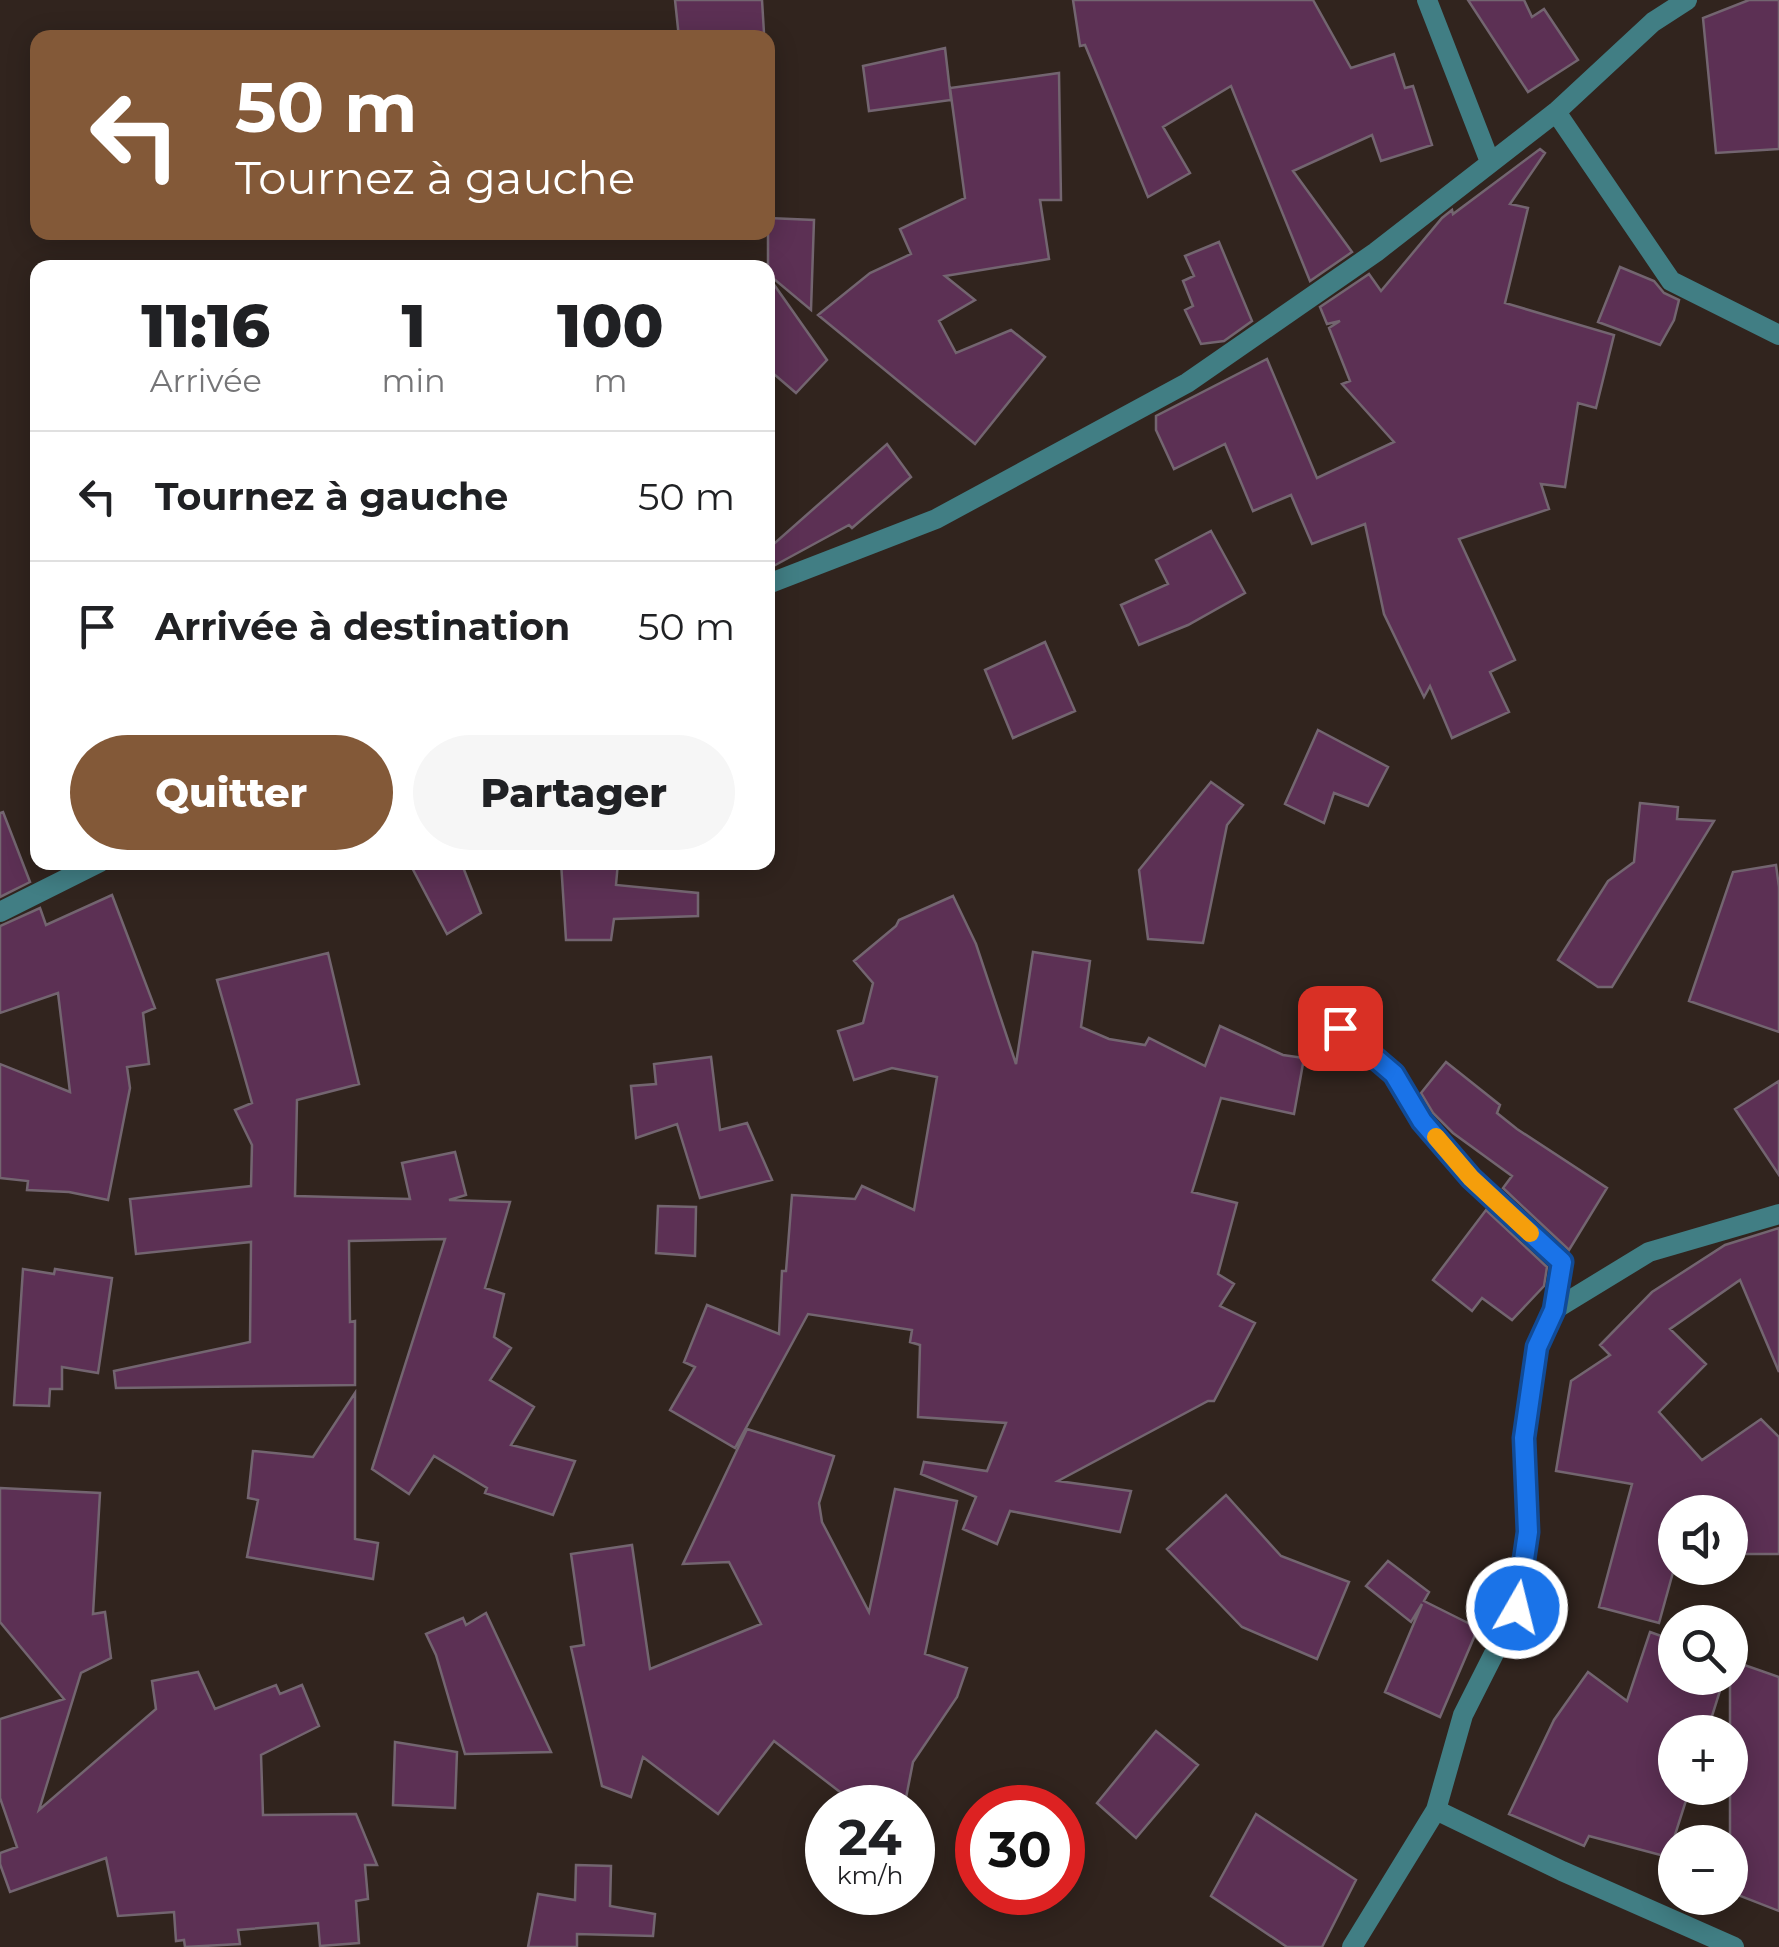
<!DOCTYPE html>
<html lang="fr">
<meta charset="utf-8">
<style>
body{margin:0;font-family:Montserrat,sans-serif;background:#f6f6f6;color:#202124;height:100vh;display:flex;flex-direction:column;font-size:38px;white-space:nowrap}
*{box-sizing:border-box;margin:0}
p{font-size:32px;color:#757577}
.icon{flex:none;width:55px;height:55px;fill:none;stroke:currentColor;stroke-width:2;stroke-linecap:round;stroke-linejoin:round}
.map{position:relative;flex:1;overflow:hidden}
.drawer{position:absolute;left:30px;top:260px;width:745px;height:610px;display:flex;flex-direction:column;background:#fff;border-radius:20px;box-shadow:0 5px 25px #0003}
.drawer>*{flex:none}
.guide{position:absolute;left:30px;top:30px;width:745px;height:210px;border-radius:20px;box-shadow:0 5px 25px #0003;background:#835938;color:#fff;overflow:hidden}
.controls{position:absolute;left:1658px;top:1495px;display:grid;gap:20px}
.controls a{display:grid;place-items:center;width:90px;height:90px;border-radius:50%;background:#fff;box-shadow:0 5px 25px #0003;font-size:50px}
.speed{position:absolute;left:805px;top:1785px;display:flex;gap:20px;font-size:50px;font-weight:700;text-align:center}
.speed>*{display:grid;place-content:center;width:130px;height:130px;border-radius:50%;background:#fff;box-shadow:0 5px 25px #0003;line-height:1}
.speed small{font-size:25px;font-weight:400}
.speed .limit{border:15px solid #d22;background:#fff;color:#111}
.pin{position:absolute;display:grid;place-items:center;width:85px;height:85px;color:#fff;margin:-42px;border-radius:20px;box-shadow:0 5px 15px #0006}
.me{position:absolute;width:110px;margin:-55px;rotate:8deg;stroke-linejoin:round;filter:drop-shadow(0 0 8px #0008)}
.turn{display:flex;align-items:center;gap:35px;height:210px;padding:0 40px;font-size:45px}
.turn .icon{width:130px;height:130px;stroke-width:2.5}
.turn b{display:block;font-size:70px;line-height:85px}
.eta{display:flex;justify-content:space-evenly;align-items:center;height:170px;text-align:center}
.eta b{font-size:60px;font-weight:800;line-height:70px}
.button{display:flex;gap:20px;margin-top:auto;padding:20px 40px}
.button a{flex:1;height:115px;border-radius:60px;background:#835938;color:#fff;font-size:40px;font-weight:800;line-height:115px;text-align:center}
.button a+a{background:#f6f6f6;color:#202124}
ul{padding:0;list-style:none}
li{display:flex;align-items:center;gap:30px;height:130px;padding:0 40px;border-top:2px solid #e0e0e0}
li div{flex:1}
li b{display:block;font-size:38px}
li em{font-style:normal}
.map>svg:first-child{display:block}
.building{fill:#5c3054;stroke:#736570;stroke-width:2.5}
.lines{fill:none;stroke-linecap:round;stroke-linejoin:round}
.minor{stroke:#417e84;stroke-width:20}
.route-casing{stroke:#114b97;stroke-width:25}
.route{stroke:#1a73e8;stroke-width:18}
.slow{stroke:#f59e0b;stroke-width:18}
</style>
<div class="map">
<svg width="1779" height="1947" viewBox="0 0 1779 1947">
<rect width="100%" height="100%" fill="#31241e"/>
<!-- building -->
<path class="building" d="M 675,0 L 762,0 L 764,33 L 748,38 L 679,38 Z
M 1073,0 L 1313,0 L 1351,68 L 1394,54 L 1405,88 L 1413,86 L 1432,145 L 1381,161 L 1372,135 L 1293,171 L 1352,252 L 1310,281 L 1231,86 L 1163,127 L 1190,173 L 1148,197 L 1085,45 L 1080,46 Z
M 1468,0 L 1524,0 L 1532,17 L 1544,9 L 1578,60 L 1528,92 Z
M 1749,0 L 1779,0 L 1779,149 L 1716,153 L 1703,18 Z
M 945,48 L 951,100 L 869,111 L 863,66 Z
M 1059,73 L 1061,200 L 1040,200 L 1049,259 L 945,276 L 975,300 L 939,321 L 956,353 L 1011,330 L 1045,357 L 975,444 L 818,315 L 870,273 L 911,254 L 900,229 L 965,198 L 950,88 Z
M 1540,149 L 1545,153 L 1510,204 L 1528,208 L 1505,303 L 1614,335 L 1596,408 L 1578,403 L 1565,487 L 1541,484 L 1549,509 L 1459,539 L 1515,660 L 1490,672 L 1509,712 L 1452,738 L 1430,686 L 1424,697 L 1384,614 L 1365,524 L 1312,544 L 1291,495 L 1253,511 L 1225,444 L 1174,469 L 1156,430 L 1156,416 L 1267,359 L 1317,478 L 1394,442 L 1342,384 L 1350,381 L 1329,328 L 1340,321 L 1327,324 L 1320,307 L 1369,274 L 1381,291 L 1442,218 L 1452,210 L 1453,214 Z
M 768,218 L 814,220 L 811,310 L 768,274 Z
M 1219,242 L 1252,321 L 1224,341 L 1201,344 L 1185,310 L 1193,306 L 1183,281 L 1194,276 L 1185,256 Z
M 1620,267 L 1654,281 L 1664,293 L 1679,300 L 1674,320 L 1660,345 L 1598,322 Z
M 768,276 L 827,360 L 796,393 L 768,369 Z
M 887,444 L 911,477 L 852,528 L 849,525 L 768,569 L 768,549 Z
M 1211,531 L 1245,593 L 1188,625 L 1139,645 L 1121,605 L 1168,584 L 1156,560 Z
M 1045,642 L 1075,711 L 1013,738 L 985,670 Z
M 1318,730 L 1388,767 L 1368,806 L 1334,793 L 1324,823 L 1285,804 Z
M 1211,782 L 1243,805 L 1227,825 L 1203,943 L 1148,939 L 1139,870 Z
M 1640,803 L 1678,807 L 1677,819 L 1714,821 L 1612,987 L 1598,987 L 1558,960 L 1608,881 L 1634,862 Z
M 3,812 L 30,882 L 0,897 L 0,813 Z
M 409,862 L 461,862 L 481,913 L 447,934 Z
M 561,862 L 618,862 L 616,885 L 698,893 L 698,916 L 614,919 L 611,940 L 566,940 Z
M 1776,865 L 1779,887 L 1779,1032 L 1689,1001 L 1733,872 Z
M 112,895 L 155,1008 L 143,1013 L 149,1064 L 127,1067 L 130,1088 L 108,1200 L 69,1192 L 27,1190 L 28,1181 L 0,1178 L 0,1064 L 70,1092 L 58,993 L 0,1013 L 0,926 L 40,908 L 46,925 Z
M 953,896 L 976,944 L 1016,1064 L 1033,952 L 1090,961 L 1081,1027 L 1109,1039 L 1145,1045 L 1149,1038 L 1205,1066 L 1220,1026 L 1283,1055 L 1304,1058 L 1294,1114 L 1221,1098 L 1192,1192 L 1237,1203 L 1218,1274 L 1234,1284 L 1220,1306 L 1255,1323 L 1214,1401 L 1208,1401 L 1058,1481 L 1131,1491 L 1120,1532 L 1010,1511 L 997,1544 L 963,1529 L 976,1497 L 921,1474 L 924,1462 L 987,1471 L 1006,1423 L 918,1417 L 920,1345 L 910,1342 L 912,1330 L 808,1314 L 735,1448 L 670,1410 L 695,1367 L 684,1362 L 707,1305 L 779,1334 L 782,1271 L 786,1271 L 792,1195 L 855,1199 L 862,1186 L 914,1210 L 937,1077 L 892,1068 L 854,1080 L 838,1031 L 863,1023 L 873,983 L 854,961 L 896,926 L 899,920 Z
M 328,953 L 359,1084 L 297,1100 L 295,1196 L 410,1199 L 402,1163 L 455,1152 L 466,1195 L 449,1200 L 510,1202 L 485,1288 L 504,1294 L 494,1337 L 511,1348 L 490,1380 L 534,1407 L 511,1445 L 575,1461 L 553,1515 L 485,1493 L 487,1488 L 434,1456 L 409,1494 L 372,1469 L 445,1239 L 349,1241 L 350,1322 L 355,1321 L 355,1385 L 116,1388 L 114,1371 L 250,1342 L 251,1242 L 136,1254 L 130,1199 L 251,1186 L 252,1145 L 235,1110 L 252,1103 L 217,980 Z
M 711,1057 L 720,1130 L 747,1123 L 772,1180 L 700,1198 L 677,1124 L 636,1138 L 631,1086 L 656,1084 L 654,1064 Z
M 1446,1062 L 1500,1105 L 1497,1113 L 1517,1129 L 1607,1188 L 1569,1250 L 1503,1188 L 1512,1176 L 1453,1133 L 1433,1113 L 1421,1093 Z
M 1779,1081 L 1779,1175 L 1735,1109 Z
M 658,1206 L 696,1207 L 695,1256 L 656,1253 Z
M 1486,1210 L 1547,1267 L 1544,1286 L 1512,1320 L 1482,1298 L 1472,1311 L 1433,1280 Z
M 1779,1228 L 1779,1372 L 1740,1280 L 1670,1329 L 1706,1364 L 1659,1412 L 1702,1460 L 1761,1419 L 1779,1437 L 1779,1554 L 1730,1554 L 1730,1512 L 1675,1512 L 1675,1565 L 1659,1623 L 1599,1607 L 1632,1484 L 1556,1471 L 1571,1381 L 1610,1355 L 1600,1345 L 1652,1292 L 1725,1245 Z
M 23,1269 L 54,1274 L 55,1269 L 112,1278 L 98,1373 L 62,1367 L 62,1389 L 50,1389 L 49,1406 L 14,1405 Z
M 355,1393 L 355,1539 L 378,1543 L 373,1579 L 247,1557 L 258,1500 L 248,1498 L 253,1451 L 313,1457 Z
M 747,1429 L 834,1456 L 819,1503 L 822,1522 L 869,1612 L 895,1489 L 957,1501 L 925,1654 L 967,1668 L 957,1697 L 913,1762 L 904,1808 L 825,1808 L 840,1792 L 774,1741 L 718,1814 L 643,1757 L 631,1797 L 602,1786 L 571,1647 L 584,1645 L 571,1554 L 632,1545 L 650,1669 L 761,1624 L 729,1562 L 683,1564 Z
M 0,1488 L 100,1493 L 93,1614 L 105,1612 L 111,1658 L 81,1673 L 39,1810 L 156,1709 L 152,1681 L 198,1672 L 215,1709 L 276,1685 L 280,1694 L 302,1685 L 319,1726 L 261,1755 L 263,1815 L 356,1814 L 377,1865 L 365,1865 L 368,1899 L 356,1901 L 359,1943 L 320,1946 L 318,1923 L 238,1930 L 240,1944 L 185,1947 L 184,1940 L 176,1941 L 174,1912 L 118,1916 L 106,1858 L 10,1892 L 0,1864 L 0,1853 L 17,1847 L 0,1798 L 0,1719 L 64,1699 L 0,1622 Z
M 1226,1495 L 1281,1556 L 1349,1582 L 1317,1659 L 1242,1627 L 1167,1549 Z
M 1388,1561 L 1429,1592 L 1424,1601 L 1478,1628 L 1440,1717 L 1385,1692 L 1422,1604 L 1411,1622 L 1366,1586 Z
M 486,1613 L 551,1752 L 465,1754 L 436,1655 L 426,1634 L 463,1618 L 466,1625 Z
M 1650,1632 L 1675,1641 L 1675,1678 L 1724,1678 L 1707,1732 L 1675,1732 L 1675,1788 L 1690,1788 L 1668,1857 L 1589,1836 L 1584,1846 L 1509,1814 L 1554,1720 L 1588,1672 L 1627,1701 Z
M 1730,1660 L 1779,1677 L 1779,1911 L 1730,1892 Z
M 1156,1731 L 1198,1765 L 1136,1838 L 1097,1803 Z
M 395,1742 L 457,1752 L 455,1808 L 393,1805 Z
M 1256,1814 L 1356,1880 L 1322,1947 L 1287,1947 L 1211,1896 Z
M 576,1865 L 611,1866 L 610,1906 L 655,1914 L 653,1936 L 577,1934 L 577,1947 L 528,1947 L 538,1894 L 575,1900 Z"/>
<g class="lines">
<!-- minor -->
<path class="minor" d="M 1427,0 L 1490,162
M 1556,112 L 1671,281 L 1779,335
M 768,584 L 936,519 L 1187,383 L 1376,252 L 1556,112 L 1653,22 L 1687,0
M 0,912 L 100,862
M 1340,1028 L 1394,1074 L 1422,1121 L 1471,1178 L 1562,1262 L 1554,1310 L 1537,1347 L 1524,1438 L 1529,1532 L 1517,1608 L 1463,1715 L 1436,1810 L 1352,1947
M 1554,1310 L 1649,1252 L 1779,1214
M 1436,1810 L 1562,1871 L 1734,1947"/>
</g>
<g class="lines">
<!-- route casing -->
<g class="route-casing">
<path id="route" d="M 1340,1028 L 1394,1074 L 1422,1121 L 1471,1178 L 1562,1262 L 1554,1310 L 1537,1347 L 1524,1438 L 1528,1532 L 1517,1608"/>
</g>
<!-- route -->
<use href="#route" class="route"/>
<!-- slow -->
<path class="slow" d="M 1436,1137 L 1471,1178 L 1530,1233"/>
</g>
</svg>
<div class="controls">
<a><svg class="icon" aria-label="sound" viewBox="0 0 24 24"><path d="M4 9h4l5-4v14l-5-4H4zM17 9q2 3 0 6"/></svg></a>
<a><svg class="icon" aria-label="search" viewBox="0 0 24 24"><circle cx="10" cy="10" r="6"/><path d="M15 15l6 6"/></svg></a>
<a>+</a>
<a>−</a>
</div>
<div class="speed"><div>24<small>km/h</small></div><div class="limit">30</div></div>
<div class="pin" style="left:1340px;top:1028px;background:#d93025"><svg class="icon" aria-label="arrive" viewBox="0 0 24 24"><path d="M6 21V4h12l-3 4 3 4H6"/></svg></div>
<svg class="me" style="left:1517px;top:1608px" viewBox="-20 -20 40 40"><circle r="17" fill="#1a73e8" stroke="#fff" stroke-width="3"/><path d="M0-11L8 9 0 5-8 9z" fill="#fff"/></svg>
<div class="guide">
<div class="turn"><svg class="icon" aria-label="left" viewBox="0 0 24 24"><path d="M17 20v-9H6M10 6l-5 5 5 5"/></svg><div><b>50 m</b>Tournez à gauche</div></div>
</div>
<section class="drawer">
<div class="eta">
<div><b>11:16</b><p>Arrivée</p></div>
<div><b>1</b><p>min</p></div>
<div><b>100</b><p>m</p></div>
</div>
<ul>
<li><svg class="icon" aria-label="left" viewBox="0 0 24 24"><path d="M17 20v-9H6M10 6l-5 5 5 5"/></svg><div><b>Tournez à gauche</b></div><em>50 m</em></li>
<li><svg class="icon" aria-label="arrive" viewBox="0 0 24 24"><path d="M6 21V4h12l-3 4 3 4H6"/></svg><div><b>Arrivée à destination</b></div><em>50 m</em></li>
</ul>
<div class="button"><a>Quitter</a><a>Partager</a></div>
</section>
</div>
